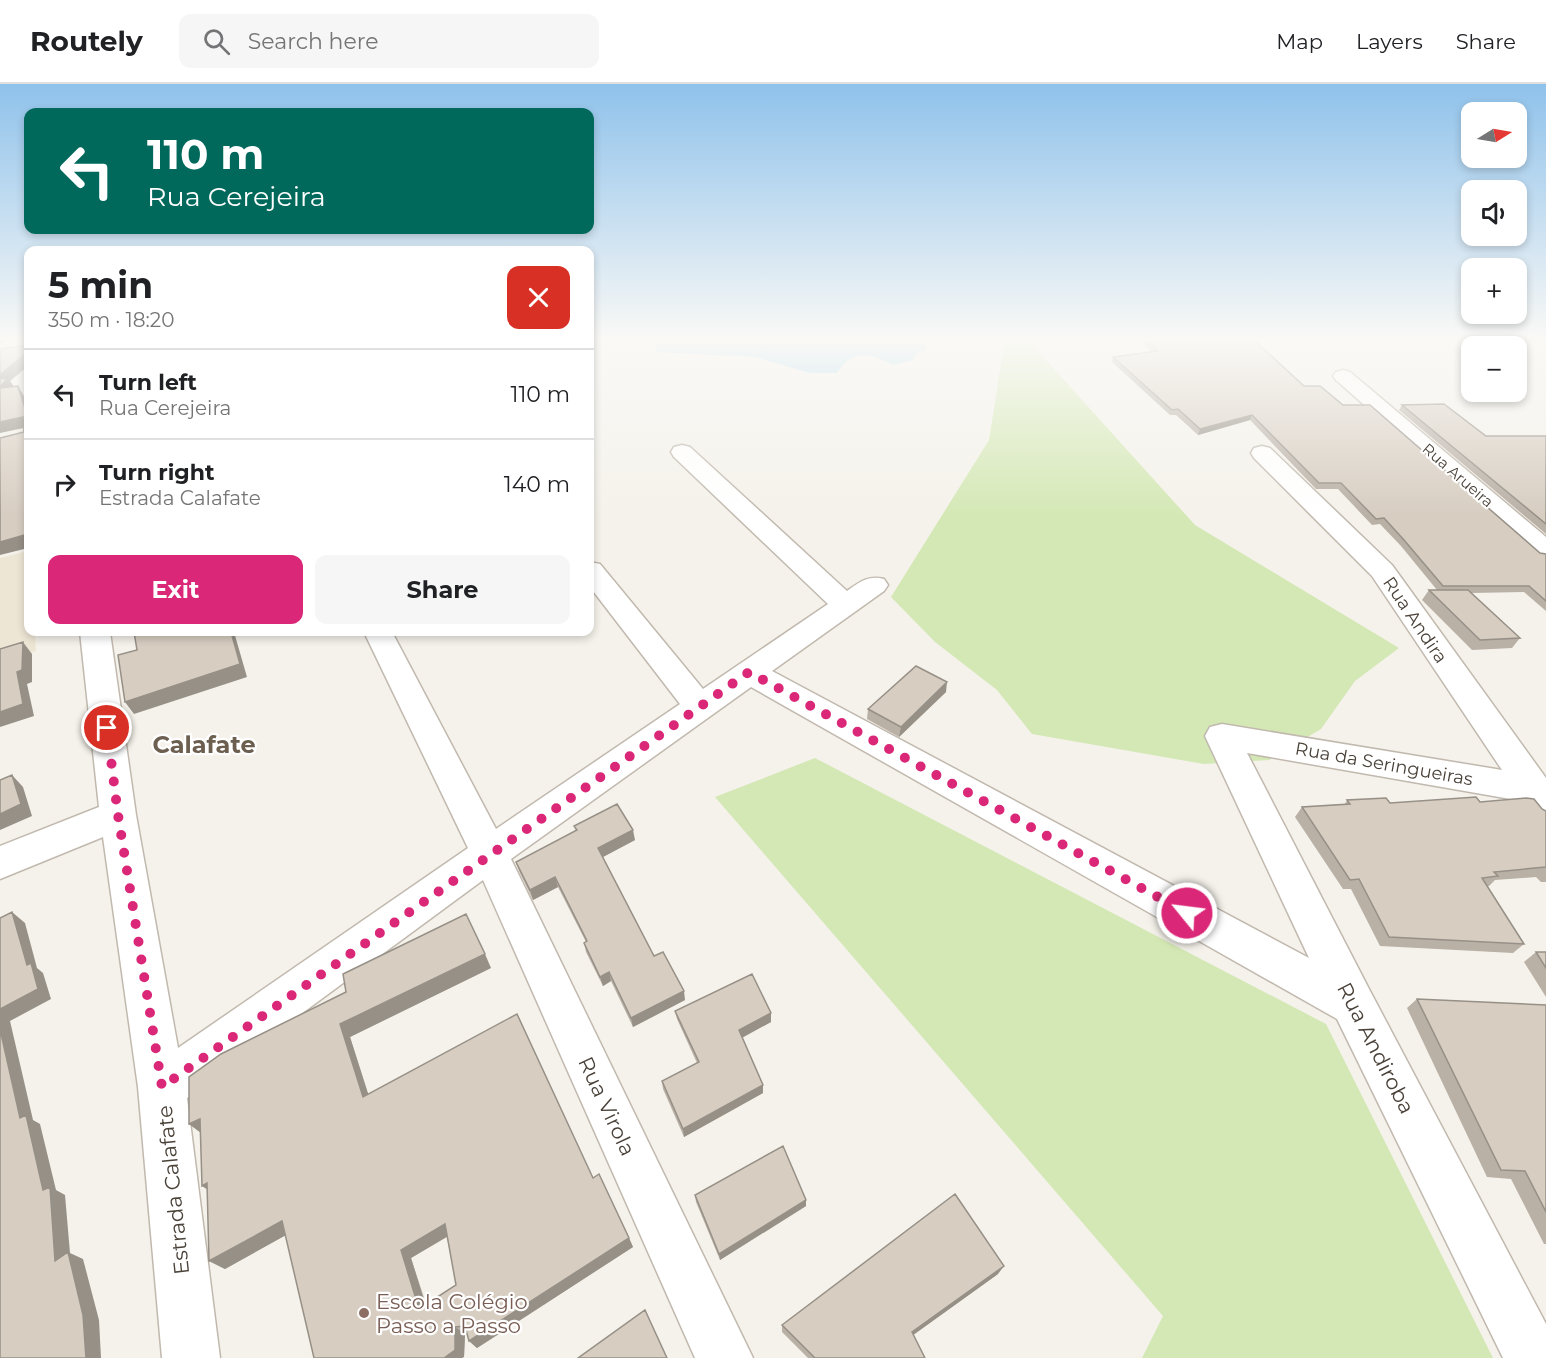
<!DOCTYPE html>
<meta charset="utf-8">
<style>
body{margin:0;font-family:Montserrat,sans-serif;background:#f6f6f6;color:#202124;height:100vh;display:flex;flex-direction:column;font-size:22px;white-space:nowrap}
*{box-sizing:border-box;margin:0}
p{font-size:20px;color:#757577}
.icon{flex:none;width:33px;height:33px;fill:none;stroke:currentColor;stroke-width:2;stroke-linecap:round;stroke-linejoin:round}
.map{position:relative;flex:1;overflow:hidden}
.drawer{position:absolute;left:24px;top:162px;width:570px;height:390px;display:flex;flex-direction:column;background:#fff;border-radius:12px;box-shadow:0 3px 9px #0003}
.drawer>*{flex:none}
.top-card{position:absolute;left:24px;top:24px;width:570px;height:126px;border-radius:12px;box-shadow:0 3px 9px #0003;background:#00695c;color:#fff;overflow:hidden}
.needle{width:39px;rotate:79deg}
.controls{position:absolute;left:1461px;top:18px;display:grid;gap:12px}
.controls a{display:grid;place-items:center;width:66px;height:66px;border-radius:12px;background:#fff;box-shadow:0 3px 9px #0003;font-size:30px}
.pin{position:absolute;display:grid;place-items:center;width:51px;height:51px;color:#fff;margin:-26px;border:3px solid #fff;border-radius:50%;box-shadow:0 2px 6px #0007}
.me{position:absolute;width:66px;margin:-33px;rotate:299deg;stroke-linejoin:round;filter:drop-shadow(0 0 4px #0008)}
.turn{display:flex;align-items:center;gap:21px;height:126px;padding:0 24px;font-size:27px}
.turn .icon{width:78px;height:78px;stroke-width:2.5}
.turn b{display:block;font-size:42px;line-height:51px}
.round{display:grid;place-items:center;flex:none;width:63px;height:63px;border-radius:12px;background:#f6f6f6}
.headline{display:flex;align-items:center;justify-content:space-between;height:102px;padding:0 24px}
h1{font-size:36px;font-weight:700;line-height:45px}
.action{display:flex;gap:12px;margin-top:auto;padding:12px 24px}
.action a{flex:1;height:69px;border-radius:12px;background:#db2777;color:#fff;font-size:24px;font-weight:700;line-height:69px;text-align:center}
.action a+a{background:#f6f6f6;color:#202124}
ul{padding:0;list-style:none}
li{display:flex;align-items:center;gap:18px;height:90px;padding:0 24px;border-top:2px solid #e0e0e0}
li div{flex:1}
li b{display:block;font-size:22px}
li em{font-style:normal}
header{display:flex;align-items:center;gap:36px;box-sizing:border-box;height:84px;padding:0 30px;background:#fff;border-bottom:2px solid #e0e0e0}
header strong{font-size:28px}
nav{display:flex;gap:33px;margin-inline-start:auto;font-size:21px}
.search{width:420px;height:54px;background:#f6f6f6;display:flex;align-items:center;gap:15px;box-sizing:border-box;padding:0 21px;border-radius:12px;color:#757577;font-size:22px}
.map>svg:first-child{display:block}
.education{fill:#eee6d5}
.green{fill:#d4e8b5}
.water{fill:#a9d7f0}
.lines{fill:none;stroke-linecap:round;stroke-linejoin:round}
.minor-casing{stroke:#c1b9ae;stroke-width:3}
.minor{fill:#fff;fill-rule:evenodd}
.wall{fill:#b9b0a6;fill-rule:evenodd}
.shaded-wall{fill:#969087}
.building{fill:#d7cdc1;stroke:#969087;stroke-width:1.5;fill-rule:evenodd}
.route{stroke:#db2777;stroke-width:10;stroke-dasharray:0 18}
.education-dot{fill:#8d6e63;stroke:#fff;stroke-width:2}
.labels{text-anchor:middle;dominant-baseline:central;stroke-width:4.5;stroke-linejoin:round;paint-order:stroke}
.far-street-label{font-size:15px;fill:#4a4239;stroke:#fff}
.street-label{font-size:18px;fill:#4a4239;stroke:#fff}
.near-street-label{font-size:21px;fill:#4a4239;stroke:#fff}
.near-education-label{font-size:21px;fill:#785e54;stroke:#fff;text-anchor:start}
.district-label{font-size:24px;font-weight:bold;fill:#6c5f50;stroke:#fff}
</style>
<header>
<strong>Routely</strong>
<div class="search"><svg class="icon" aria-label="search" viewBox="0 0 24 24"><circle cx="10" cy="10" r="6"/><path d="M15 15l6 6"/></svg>Search here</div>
<nav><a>Map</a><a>Layers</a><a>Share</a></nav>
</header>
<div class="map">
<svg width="1546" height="1274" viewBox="0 0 1546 1274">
<rect width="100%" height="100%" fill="#f5f2eb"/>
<!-- education -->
<path class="education" d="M 28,467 L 28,548 L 35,548 L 36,567 L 0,578 L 0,474 Z"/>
<!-- green -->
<path class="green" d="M 1005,254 L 1026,254 L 1195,441 L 1399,564 L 1355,597 L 1321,645 L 1269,676 L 1204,680 L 1032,650 L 997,606 L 935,558 L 891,513 L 989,356 Z
M 815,674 L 1326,940 L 1493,1274 L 1142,1274 L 1163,1232 L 715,713 Z"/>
<!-- water -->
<path class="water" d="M 655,254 L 936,254 L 928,256 L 926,265 L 916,270 L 913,276 L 893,281 C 873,269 851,265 837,289 L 809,289 L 755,273 L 656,268 Z"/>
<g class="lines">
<!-- minor casing -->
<g class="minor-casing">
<path id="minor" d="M 1343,286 L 1350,288 L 1546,453 L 1546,475 L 1537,473 L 1336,296 L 1333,292 L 1336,288 Z
M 682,361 L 690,363 L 847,507 C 860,498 868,491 884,495 L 888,501 L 884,507 L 772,587 L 1309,874 L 1205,652 L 1210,643 L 1222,640 L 1502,686 L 1372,492 L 1254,374 L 1251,369 L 1254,364 L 1262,362 L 1270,364 L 1392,481 L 1546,694 L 1546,737 L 1533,733 L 1522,717 L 1247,669 L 1369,905 L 1546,1240 L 1546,1274 L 1503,1274 L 1337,935 L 751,603 L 511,775 L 753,1274 L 695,1274 L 483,796 L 187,1014 L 220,1274 L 162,1274 L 138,1003 L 103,753 L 0,795 L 0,762 L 99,723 L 80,548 L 110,548 L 136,731 L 178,964 L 468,764 L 364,548 L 392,548 L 496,745 L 680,620 L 590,503 L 590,478 L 600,480 L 703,605 L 828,520 L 674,373 L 671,368 L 674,363 Z"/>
</g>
<!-- minor -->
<use href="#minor" class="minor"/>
</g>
<!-- wall -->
<path class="wall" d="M 1140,254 L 1252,254 L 1304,302 L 1343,321 L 1540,469 L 1546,470 L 1546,527 L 1524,508 L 1471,509 L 1520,554 L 1512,564 L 1472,566 L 1422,516 L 1429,506 L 1437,506 L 1401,462 L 1380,440 L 1372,441 L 1338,405 L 1316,405 L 1250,336 L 1198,351 L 1176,331 L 1170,331 L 1112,278 L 1113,273 L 1152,268 Z
M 1402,321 L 1486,352 L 1546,352 L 1546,450 L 1399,326 Z
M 946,608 L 899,653 L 867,635 L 868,625 Z
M 1347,716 L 1390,719 L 1480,718 L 1546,727 L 1546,798 L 1541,798 L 1536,793 L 1495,796 L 1489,802 L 1487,802 L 1524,860 L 1513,869 L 1380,862 L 1351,805 L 1343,805 L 1295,733 L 1302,723 L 1345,720 Z
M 574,742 L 635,756 L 603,773 L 654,872 L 685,916 L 633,943 L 611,897 L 603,902 L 586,868 L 584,859 L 586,858 L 558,803 L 533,816 L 519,787 L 516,778 L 576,747 Z
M 1536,868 L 1546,868 L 1546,913 L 1524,878 Z
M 491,884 L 350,953 L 368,1010 L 593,1094 L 629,1154 L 633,1163 L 477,1264 L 469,1257 L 467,1250 L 465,1250 L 464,1273 L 286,1151 L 225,1185 L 209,1177 L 207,1105 L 201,1049 L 189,1040 L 189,993 ZM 447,1153 L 456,1201 L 426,1220 L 411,1174 Z
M 1417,915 L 1546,921 L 1546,1160 L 1544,1160 L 1511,1095 L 1487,1093 L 1407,924 Z
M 675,927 L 771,929 L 771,938 L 742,953 L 763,1001 L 763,1009 L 684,1053 L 663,1005 L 662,997 L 697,979 L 677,935 Z
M 695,1111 L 806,1116 L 806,1122 L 720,1176 L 696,1118 Z
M 998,1190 L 913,1251 L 925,1274 L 808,1274 L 782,1248 L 782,1241 Z"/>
<!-- shaded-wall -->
<path class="shaded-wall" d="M 0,254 L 12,254 L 0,260 Z
M 28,267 L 28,282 L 10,297 L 15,304 L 0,306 L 0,291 Z
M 18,302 L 24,312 L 28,324 L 28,334 Z
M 1252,331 L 1250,336 L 1198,351 L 1200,345 Z
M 23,333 L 28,343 L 0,349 L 0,338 Z
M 28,450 L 28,464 L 0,471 L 0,458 Z
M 231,548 L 234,548 L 247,593 L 134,630 L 125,618 Z
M 23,558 L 32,570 L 32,598 L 27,600 L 34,632 L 0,643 L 0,628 L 17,588 Z
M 947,598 L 946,608 L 899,653 L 901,643 Z
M 12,691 L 23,703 L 32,732 L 0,746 L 0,730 Z
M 633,746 L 635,756 L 601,774 L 598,764 Z
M 555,793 L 558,803 L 533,816 L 530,806 Z
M 12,828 L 25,839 L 37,884 L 43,889 L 51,915 L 10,937 L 33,1036 L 40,1040 L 56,1106 L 65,1111 L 70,1169 L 83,1175 L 99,1236 L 101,1274 L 86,1274 L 55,1177 L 43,1106 L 20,1034 L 0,945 L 0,925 L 27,881 Z
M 485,870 L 491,884 L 350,953 L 373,1025 L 363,1013 L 340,940 Z
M 609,888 L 611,897 L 603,902 L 600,893 Z
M 684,907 L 685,916 L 633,943 L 631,934 Z
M 771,929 L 771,938 L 740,955 L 739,946 Z
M 763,1001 L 763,1009 L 684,1053 L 683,1045 Z
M 200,1035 L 204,1051 L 189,1040 Z
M 207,1099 L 217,1112 L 202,1102 Z
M 806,1116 L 806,1122 L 720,1176 L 719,1170 Z
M 282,1137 L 295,1146 L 225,1185 L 209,1177 Z
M 445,1140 L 453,1149 L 411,1174 L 429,1232 L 419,1225 L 401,1166 Z
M 629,1154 L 633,1163 L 477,1264 L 469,1257 Z
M 1004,1182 L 998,1190 L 909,1254 L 912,1248 Z
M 455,1243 L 465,1250 L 464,1273 L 462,1274 L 444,1274 Z"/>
<!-- building -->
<path class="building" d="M 1146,254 L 1252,254 L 1304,302 L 1320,302 L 1343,321 L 1370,321 L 1540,469 L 1546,470 L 1546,517 L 1529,502 L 1443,502 L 1404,456 L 1384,434 L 1376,435 L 1341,399 L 1319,399 L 1252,331 L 1200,345 L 1178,325 L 1172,326 L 1113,273 L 1158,267 Z
M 28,261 L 28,267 L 0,291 L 0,265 Z
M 8,294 L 0,303 L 0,295 Z
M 18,302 L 28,334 L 28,450 L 0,458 L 0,354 L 24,348 L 23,333 L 0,338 L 0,304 Z
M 1444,320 L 1486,352 L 1546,352 L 1546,440 L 1402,321 Z
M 1429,506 L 1468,506 L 1520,554 L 1480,556 Z
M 134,548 L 231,548 L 240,580 L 125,618 L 118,571 L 137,566 Z
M 23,558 L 22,586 L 17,588 L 23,620 L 0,628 L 0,565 Z
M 916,582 L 947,598 L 901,643 L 868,625 Z
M 12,691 L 21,720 L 0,730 L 0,696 Z
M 1476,713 L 1480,718 L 1526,714 L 1534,715 L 1542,725 L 1546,727 L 1546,783 L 1494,788 L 1498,792 L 1482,794 L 1524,860 L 1389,853 L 1359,795 L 1350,796 L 1302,723 L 1350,720 L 1347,716 L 1386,714 L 1390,719 Z
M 617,720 L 633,746 L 598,764 L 654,872 L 663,868 L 684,907 L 631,934 L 609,888 L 600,893 L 584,859 L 587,857 L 555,793 L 530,806 L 516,778 L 577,746 L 574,742 Z
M 12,828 L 27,881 L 31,879 L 38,905 L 0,925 L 0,834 Z
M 466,830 L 485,870 L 340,940 L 363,1013 L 517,930 L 593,1094 L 599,1090 L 629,1154 L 469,1257 L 465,1242 L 455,1243 L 455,1266 L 444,1274 L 314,1274 L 282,1137 L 209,1177 L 207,1099 L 202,1102 L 200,1035 L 189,1040 L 189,993 L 221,970 L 346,908 L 343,890 ZM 445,1140 L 456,1201 L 419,1225 L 401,1166 Z
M 1536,868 L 1546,868 L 1546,884 Z
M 752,890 L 771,929 L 739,946 L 763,1001 L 683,1045 L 662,997 L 699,978 L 675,927 Z
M 1417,915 L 1546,921 L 1546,1128 L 1525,1087 L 1501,1086 Z
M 0,945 L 20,1034 L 26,1031 L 43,1106 L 50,1103 L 55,1177 L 68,1168 L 83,1231 L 86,1274 L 0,1274 Z
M 783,1062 L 806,1116 L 719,1170 L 695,1111 Z
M 955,1110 L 1004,1182 L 912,1248 L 925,1274 L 815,1274 L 782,1241 Z
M 645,1226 L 667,1274 L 578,1274 Z"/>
<!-- sky -->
<linearGradient id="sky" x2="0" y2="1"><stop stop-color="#8fc2eb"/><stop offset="0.59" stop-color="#faf9f6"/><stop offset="1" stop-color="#faf9f6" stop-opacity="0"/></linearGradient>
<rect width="1546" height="432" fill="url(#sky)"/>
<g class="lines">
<!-- route -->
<path class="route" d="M 107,644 L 118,731 L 162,1003 L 749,588 L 1187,829"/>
</g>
<!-- markers -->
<circle class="education-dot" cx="364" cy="1229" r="6"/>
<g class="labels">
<!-- far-street labels -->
<g class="far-street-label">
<text transform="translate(1458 391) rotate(41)">Rua Arueira</text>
</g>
<!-- street labels -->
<g class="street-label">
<text transform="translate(1415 536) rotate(56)">Rua Andira</text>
<text transform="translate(1384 680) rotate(10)">Rua da Seringueiras</text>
</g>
<!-- near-street labels -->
<g class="near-street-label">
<text transform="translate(1376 964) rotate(63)">Rua Andiroba</text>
<text transform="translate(607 1022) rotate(65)">Rua Virola</text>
<text transform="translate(173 1106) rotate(-96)">Estrada Calafate</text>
</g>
<!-- near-education labels -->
<g class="near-education-label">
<text x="376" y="1217">Escola Colégio<tspan x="376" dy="24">Passo a Passo</tspan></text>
</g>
<!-- district labels -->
<g class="district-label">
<text x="204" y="660">Calafate</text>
</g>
</g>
</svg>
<div class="controls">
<a><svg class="needle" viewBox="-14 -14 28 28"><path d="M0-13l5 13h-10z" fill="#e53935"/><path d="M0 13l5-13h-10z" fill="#757577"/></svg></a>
<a><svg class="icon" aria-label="sound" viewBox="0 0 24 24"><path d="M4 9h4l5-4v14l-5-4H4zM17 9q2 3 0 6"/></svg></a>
<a>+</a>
<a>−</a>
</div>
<div class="pin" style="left:107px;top:644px;background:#d93025"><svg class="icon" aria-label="arrive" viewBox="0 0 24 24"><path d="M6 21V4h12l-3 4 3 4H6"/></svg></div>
<svg class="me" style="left:1187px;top:829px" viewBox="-20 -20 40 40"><circle r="17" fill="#db2777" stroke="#fff" stroke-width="3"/><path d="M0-11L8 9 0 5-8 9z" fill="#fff"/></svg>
<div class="top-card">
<div class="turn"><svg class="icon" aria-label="left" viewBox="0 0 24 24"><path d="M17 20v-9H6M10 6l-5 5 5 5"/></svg><div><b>110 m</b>Rua Cerejeira</div></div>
</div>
<section class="drawer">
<div class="headline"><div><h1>5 min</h1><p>350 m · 18:20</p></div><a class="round" style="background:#d93025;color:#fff"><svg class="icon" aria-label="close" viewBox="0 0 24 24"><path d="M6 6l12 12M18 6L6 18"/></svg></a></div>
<ul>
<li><svg class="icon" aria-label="left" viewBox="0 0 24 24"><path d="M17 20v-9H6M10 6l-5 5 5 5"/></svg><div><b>Turn left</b><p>Rua Cerejeira</p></div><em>110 m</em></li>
<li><svg class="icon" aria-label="right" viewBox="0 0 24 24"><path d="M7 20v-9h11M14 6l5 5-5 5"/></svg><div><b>Turn right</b><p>Estrada Calafate</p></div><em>140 m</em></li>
</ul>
<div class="action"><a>Exit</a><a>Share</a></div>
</section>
</div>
